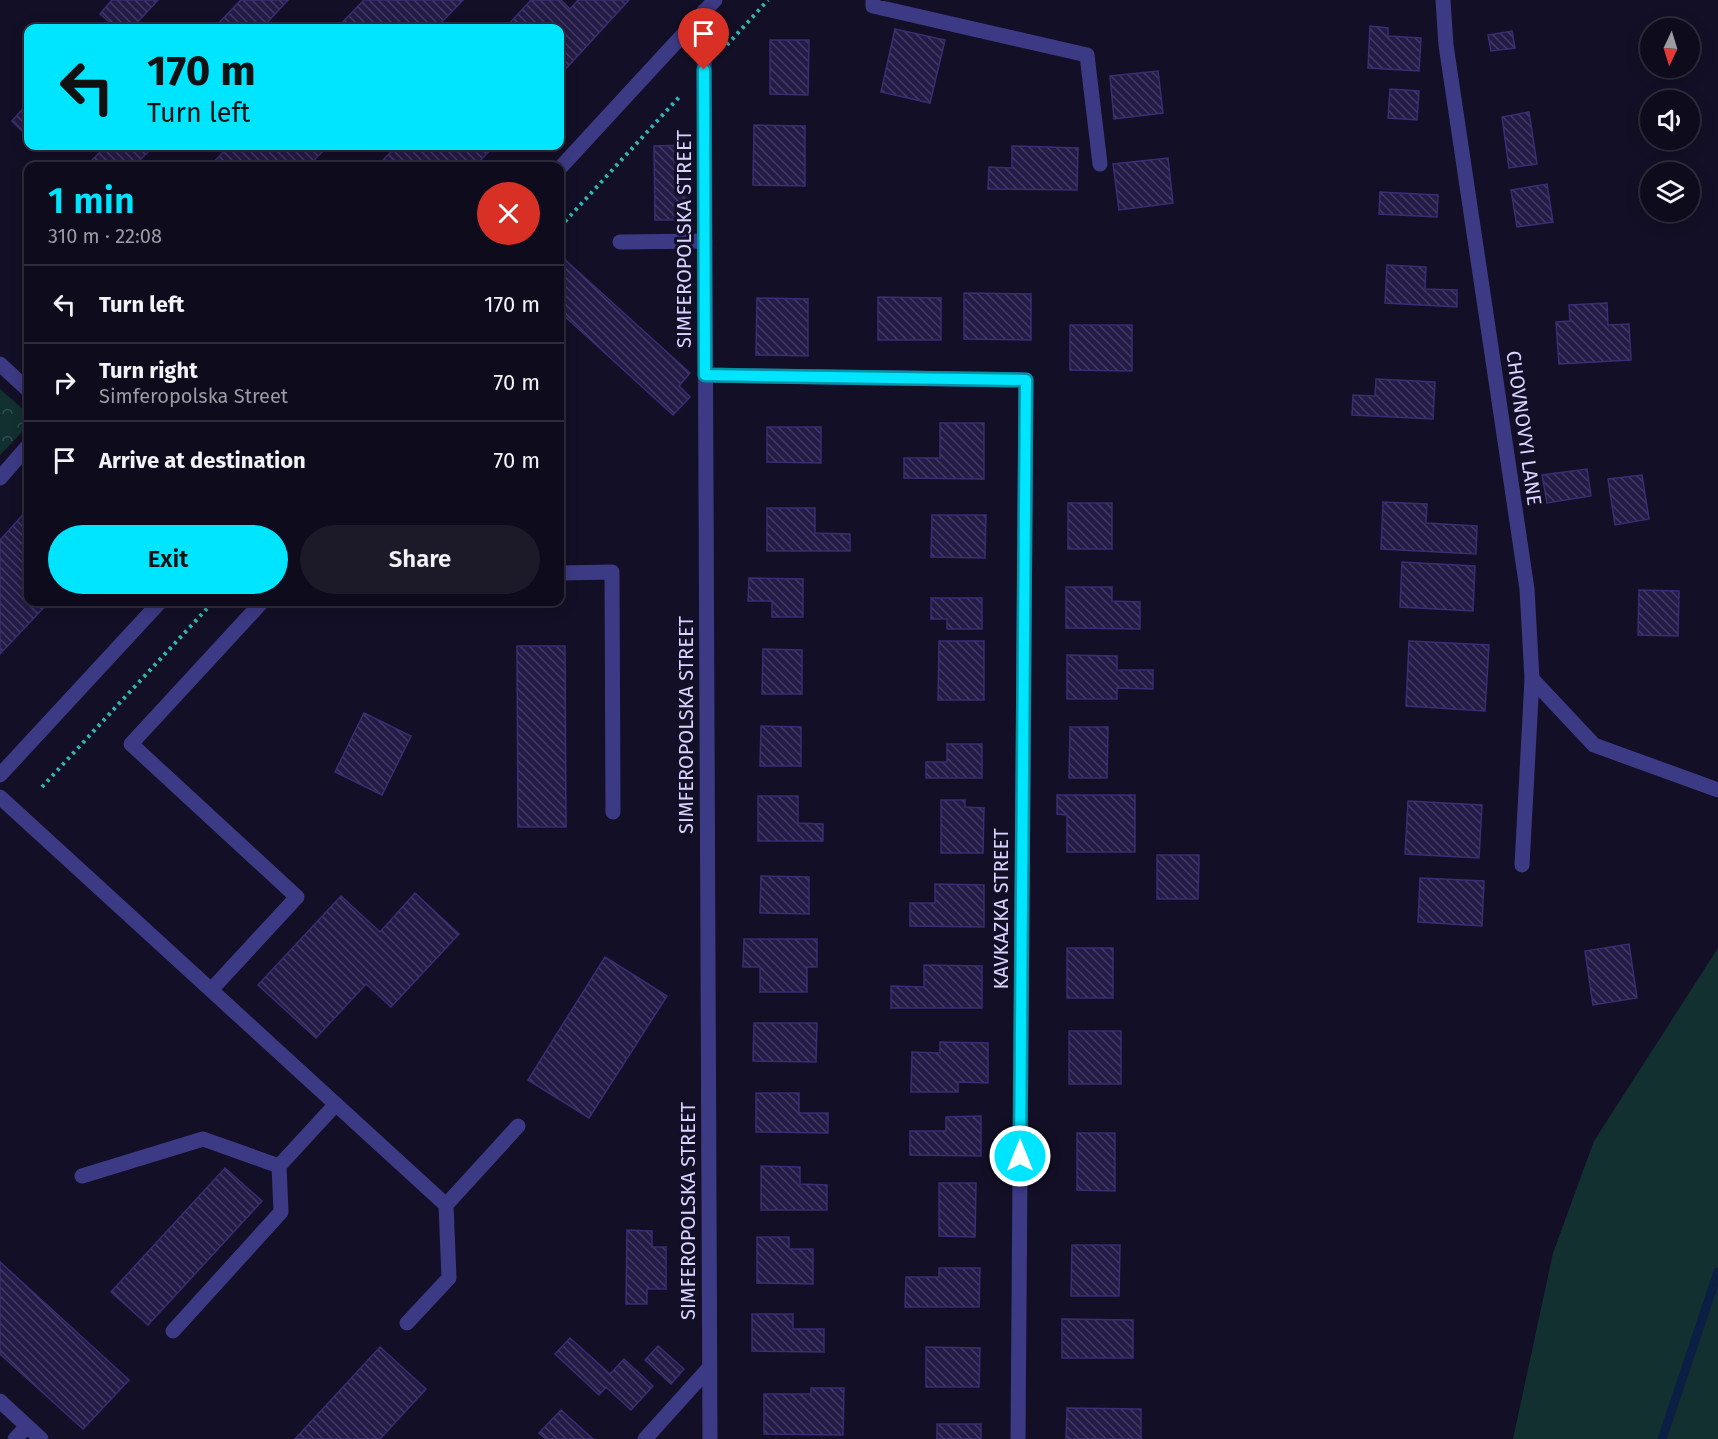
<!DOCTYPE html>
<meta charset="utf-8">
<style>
body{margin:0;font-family:"Fira Sans",sans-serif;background:#1c1929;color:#f1f3f6;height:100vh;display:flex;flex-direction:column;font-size:22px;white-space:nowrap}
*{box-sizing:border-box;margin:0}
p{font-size:20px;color:#9b9ba3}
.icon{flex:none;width:33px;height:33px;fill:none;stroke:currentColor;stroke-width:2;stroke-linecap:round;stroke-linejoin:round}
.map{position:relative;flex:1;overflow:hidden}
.drawer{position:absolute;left:24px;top:162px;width:540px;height:444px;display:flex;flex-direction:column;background:#0e0b1c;border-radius:12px;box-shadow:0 3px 15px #0003,0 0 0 2px #2e2b3b}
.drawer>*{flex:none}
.guide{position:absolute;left:24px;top:24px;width:540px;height:126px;border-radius:12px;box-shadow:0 3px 15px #0003,0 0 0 2px #2e2b3b;background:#00e5ff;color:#111;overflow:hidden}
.needle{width:39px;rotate:184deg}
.buttons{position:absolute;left:1640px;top:18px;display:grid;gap:12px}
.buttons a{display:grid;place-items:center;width:60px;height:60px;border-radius:50%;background:#0e0b1c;box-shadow:0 3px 15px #0003,0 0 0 2px #2e2b3b;font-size:30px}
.pin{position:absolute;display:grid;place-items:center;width:51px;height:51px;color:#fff;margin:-62px -26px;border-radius:50% 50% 50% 0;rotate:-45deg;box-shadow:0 0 6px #0007}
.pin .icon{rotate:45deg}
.me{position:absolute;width:66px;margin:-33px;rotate:0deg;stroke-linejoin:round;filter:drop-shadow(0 0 4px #0008)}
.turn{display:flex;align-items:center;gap:21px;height:126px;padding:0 24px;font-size:27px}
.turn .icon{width:78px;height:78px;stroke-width:2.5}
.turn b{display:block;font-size:42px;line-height:51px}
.round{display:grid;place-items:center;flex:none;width:63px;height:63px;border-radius:32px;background:#1c1929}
.summary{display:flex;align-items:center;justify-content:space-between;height:102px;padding:0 24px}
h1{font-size:36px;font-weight:600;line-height:45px;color:#00e5ff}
.action{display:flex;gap:12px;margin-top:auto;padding:12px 24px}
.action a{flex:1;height:69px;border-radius:36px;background:#00e5ff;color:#111;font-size:24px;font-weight:600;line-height:69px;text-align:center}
.action a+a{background:#1c1929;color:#f1f3f6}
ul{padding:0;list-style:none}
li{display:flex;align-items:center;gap:18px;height:78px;padding:0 24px;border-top:2px solid #2e2b3b}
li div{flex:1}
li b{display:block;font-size:22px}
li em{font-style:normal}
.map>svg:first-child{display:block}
.grass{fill:#12302f}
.park{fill:url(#park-crowns)}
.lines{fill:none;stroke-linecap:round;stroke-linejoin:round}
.stream{stroke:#0a1f44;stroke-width:9}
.building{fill:url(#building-back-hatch);stroke:#3b2d73;stroke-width:1.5}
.path{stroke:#2fb8b0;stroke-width:4;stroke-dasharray:3 4.5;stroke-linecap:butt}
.service{stroke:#3d3a85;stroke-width:15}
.minor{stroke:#3d3a85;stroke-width:15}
.tertiary{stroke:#3d3a85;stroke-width:15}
.route-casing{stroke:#0095a6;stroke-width:15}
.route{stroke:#00e5ff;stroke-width:10}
.labels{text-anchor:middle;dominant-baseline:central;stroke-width:6;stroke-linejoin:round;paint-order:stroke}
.street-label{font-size:20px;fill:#d9d4ff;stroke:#130f26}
</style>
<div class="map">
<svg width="1718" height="1439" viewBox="0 0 1718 1439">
<defs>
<pattern id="park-crowns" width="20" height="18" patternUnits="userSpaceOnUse" patternTransform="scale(1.5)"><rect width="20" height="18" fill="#12302f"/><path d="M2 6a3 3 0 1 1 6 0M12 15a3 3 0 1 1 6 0" fill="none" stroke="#344d4e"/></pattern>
<pattern id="building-back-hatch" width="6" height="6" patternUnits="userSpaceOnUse" patternTransform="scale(1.5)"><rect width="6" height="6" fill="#241b47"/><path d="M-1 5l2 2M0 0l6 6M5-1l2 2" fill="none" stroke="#433b63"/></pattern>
</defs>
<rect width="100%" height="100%" fill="#130f26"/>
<!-- grass -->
<path class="grass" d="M 1718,948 L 1718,1439 L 1513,1439 L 1553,1253 L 1594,1141 Z"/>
<!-- park -->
<path class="park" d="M 0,389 L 25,411 L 24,430 L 0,455 Z"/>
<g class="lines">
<!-- stream -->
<path class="stream" d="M 1662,1439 L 1718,1272"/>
</g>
<!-- building -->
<path class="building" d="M 112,0 L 158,0 L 132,28 L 116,28 L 100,14 Z
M 241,0 L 288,0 L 262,28 L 214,28 Z
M 364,0 L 463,0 L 436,28 L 337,28 Z
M 531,0 L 561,0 L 570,9 L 578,0 L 629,0 L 560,75 L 560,28 L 505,28 Z
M 1370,26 L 1388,28 L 1388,36 L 1421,38 L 1419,71 L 1368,68 Z
M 895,29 L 945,40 L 930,103 L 881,92 Z
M 1512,31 L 1515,48 L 1491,51 L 1488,35 Z
M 770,40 L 809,40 L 808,95 L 770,94 Z
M 1158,71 L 1163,113 L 1114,119 L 1110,76 Z
M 1390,89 L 1419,91 L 1417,120 L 1388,118 Z
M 28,103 L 28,137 L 12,121 Z
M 1529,112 L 1537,164 L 1509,168 L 1502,117 Z
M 754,125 L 805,126 L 805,186 L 753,185 Z
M 689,145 L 689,220 L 655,220 L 654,146 Z
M 106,146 L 154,146 L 134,166 L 86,166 Z
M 229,146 L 328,146 L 308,166 L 210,166 Z
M 397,146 L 494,146 L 475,166 L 377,166 Z
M 1012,146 L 1078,148 L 1077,190 L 988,189 L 989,167 L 1012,168 Z
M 1168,158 L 1173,203 L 1119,210 L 1113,164 Z
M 1547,184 L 1553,222 L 1517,227 L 1511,190 Z
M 1380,192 L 1438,195 L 1437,217 L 1379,214 Z
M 561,256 L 690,373 L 679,386 L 690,397 L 673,415 L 560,312 Z
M 1387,265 L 1426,267 L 1425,289 L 1457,290 L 1457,307 L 1385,303 Z
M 964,293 L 1031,294 L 1031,340 L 964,339 Z
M 878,297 L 941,298 L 941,340 L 878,340 Z
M 757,298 L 808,299 L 808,356 L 756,355 Z
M 1607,303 L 1608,325 L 1629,324 L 1631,360 L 1559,364 L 1556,322 L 1570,321 L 1569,305 Z
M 1070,325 L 1132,325 L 1132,371 L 1070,370 Z
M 1376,379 L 1435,382 L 1433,419 L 1352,415 L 1353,395 L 1375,396 Z
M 940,423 L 984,423 L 984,479 L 904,478 L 904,458 L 940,458 Z
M 767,427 L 821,427 L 821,463 L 767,462 Z
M 1587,469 L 1591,496 L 1547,503 L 1542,475 Z
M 1642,475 L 1649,519 L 1615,525 L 1608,479 Z
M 1383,502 L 1427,504 L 1426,523 L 1477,526 L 1476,554 L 1381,549 Z
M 1068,503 L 1112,503 L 1112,549 L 1068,549 Z
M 767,508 L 815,508 L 815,533 L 850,534 L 850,551 L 767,551 Z
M 28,509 L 28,602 L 49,602 L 0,654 L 0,540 Z
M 932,515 L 986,515 L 985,558 L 931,557 Z
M 1402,562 L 1475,566 L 1473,611 L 1400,607 Z
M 749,578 L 803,579 L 803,617 L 772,617 L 772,601 L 748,601 Z
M 1066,587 L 1112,587 L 1112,601 L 1140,602 L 1140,629 L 1066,628 Z
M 1639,590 L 1679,591 L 1678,636 L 1638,635 Z
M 931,598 L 982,598 L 982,629 L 947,629 L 947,619 L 931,619 Z
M 939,641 L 984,641 L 984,700 L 938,700 Z
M 1409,641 L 1489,645 L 1485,711 L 1406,706 Z
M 517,646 L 565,646 L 566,827 L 518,827 Z
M 763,649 L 802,650 L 802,694 L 762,694 Z
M 1067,655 L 1117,656 L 1117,670 L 1153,670 L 1153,689 L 1117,688 L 1117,699 L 1067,699 Z
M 364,713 L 411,736 L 382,795 L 335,772 Z
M 761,726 L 801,727 L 801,766 L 760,766 Z
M 1070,727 L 1108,727 L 1107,778 L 1069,778 Z
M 947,744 L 982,744 L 982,778 L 926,778 L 926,762 L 947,762 Z
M 1057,795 L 1135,795 L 1135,852 L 1067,852 L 1067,815 L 1057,814 Z
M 758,796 L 798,796 L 798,823 L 823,824 L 823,841 L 758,841 Z
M 941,800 L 965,800 L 965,807 L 984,808 L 983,853 L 941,853 Z
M 1408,801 L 1482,805 L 1479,858 L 1405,854 Z
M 1157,855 L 1199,855 L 1198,899 L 1157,899 Z
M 761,876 L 809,877 L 809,914 L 760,913 Z
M 1420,878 L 1484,881 L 1482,926 L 1418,922 Z
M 935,884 L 984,885 L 984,927 L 910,926 L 910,903 L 935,903 Z
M 415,893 L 459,934 L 391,1007 L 366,984 L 316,1038 L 258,985 L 341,896 L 380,932 Z
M 744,939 L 817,939 L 817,967 L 807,967 L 807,992 L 760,992 L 760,967 L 743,967 Z
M 1629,944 L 1637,998 L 1593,1005 L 1585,951 Z
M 1067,948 L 1113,948 L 1113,998 L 1067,998 Z
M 605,957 L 667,996 L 589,1118 L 528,1080 Z
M 924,965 L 982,966 L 982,1008 L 891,1008 L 891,986 L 924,987 Z
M 754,1023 L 817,1023 L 816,1062 L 753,1061 Z
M 1069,1031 L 1121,1031 L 1121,1084 L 1069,1084 Z
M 940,1042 L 988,1043 L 988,1083 L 958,1082 L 958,1092 L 911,1092 L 912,1052 L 940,1053 Z
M 756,1093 L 799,1093 L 799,1113 L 828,1113 L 828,1133 L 756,1132 Z
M 981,1116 L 981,1156 L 910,1155 L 910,1131 L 946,1131 L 946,1117 Z
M 1077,1133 L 1115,1133 L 1115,1191 L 1077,1190 Z
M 761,1166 L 800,1167 L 800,1184 L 827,1185 L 827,1210 L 761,1210 Z
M 225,1168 L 262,1201 L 148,1325 L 111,1292 Z
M 939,1183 L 976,1183 L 975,1237 L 939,1236 Z
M 627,1230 L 652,1231 L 652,1247 L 666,1247 L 666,1289 L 647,1289 L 647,1304 L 626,1304 Z
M 757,1237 L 789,1237 L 789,1249 L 813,1249 L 813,1284 L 757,1283 Z
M 1072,1245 L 1120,1245 L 1119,1296 L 1071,1296 Z
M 0,1262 L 129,1380 L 83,1429 L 0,1354 Z
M 939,1268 L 980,1268 L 979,1307 L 905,1307 L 906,1277 L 939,1277 Z
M 752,1314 L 793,1314 L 793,1329 L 824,1329 L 824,1352 L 752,1351 Z
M 1062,1319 L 1133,1320 L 1133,1358 L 1062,1358 Z
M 570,1338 L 610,1374 L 624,1359 L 653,1386 L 631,1410 L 606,1387 L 599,1395 L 555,1354 Z
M 658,1346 L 684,1369 L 671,1384 L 645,1360 Z
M 380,1347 L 426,1389 L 380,1439 L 295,1439 Z
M 926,1347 L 980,1348 L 979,1387 L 926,1387 Z
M 811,1388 L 844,1388 L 843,1435 L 764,1434 L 764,1394 L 811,1394 Z
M 1067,1408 L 1141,1409 L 1141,1439 L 1066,1439 Z
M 561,1410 L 593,1439 L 546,1439 L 539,1433 Z
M 937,1424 L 981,1424 L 981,1439 L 937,1439 Z"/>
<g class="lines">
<!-- path -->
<path class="path" d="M 727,45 L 768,0
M 560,227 L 681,95
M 42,787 L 213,602"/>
<!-- service -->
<path class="service" d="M 873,0 L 873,6 L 1087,55 L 1100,164
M 620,242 L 705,241
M 0,364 L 28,390
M 0,478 L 28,446
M 560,573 L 612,572 L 613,812
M 1532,679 L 1594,745 L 1718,790
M 0,797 L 446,1205
M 211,990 L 297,897 L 131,744 L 262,602
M 82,1176 L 203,1139 L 279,1166
M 407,1323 L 449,1278 L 446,1205 L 518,1126
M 173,1331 L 281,1212 L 279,1166 L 336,1104
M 0,1401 L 41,1439
M 15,1439 L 27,1426"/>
<!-- minor -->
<path class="minor" d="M 1443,0 L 1446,45 L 1527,589 L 1532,679 L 1522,865
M 704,11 L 710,1439
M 705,375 L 1026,380 L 1018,1439
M 645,1439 L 709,1368"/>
<!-- tertiary -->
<path class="tertiary" d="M 560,168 L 715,0
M 0,775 L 160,602"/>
</g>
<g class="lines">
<!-- route casing -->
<g class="route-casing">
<path id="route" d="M 704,70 L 705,375 L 1026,380 L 1020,1156"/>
</g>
<!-- route -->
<use href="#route" class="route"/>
</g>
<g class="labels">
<!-- street labels -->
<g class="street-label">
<text transform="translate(684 239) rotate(-90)">SIMFEROPOLSKA STREET</text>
<text transform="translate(1524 428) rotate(82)">CHOVNOVYI LANE</text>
<text transform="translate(686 725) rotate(-90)">SIMFEROPOLSKA STREET</text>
<text transform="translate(1001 909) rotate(-90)">KAVKAZKA STREET</text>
<text transform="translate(688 1211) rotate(-90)">SIMFEROPOLSKA STREET</text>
</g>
</g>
</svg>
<div class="buttons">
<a><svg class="needle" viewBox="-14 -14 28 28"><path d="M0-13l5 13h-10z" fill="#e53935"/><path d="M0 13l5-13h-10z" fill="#9b9ba3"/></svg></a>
<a><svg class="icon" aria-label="sound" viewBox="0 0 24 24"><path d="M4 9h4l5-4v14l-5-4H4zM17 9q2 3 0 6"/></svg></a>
<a><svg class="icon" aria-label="layers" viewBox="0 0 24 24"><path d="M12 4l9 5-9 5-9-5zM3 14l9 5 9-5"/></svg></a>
</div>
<div class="pin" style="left:704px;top:70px;background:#d93025"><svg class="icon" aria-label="arrive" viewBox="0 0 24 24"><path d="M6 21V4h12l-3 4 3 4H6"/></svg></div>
<svg class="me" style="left:1020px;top:1156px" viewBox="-20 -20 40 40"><circle r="17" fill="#00e5ff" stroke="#fff" stroke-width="3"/><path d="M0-11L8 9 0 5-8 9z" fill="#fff"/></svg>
<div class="guide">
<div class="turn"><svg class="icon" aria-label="left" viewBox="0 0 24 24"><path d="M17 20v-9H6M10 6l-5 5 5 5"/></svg><div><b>170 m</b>Turn left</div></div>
</div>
<section class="drawer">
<div class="summary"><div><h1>1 min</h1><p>310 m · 22:08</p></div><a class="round" style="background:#d93025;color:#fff"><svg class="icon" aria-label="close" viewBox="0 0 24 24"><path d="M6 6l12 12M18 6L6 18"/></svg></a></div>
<ul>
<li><svg class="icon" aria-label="left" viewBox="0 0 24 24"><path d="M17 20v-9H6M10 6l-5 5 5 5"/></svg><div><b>Turn left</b></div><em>170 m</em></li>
<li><svg class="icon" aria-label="right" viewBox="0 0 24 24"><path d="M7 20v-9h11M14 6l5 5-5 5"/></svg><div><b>Turn right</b><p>Simferopolska Street</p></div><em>70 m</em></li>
<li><svg class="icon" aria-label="arrive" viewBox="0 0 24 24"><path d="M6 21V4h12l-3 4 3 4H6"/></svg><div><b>Arrive at destination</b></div><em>70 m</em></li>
</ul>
<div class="action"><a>Exit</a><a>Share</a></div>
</section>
</div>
